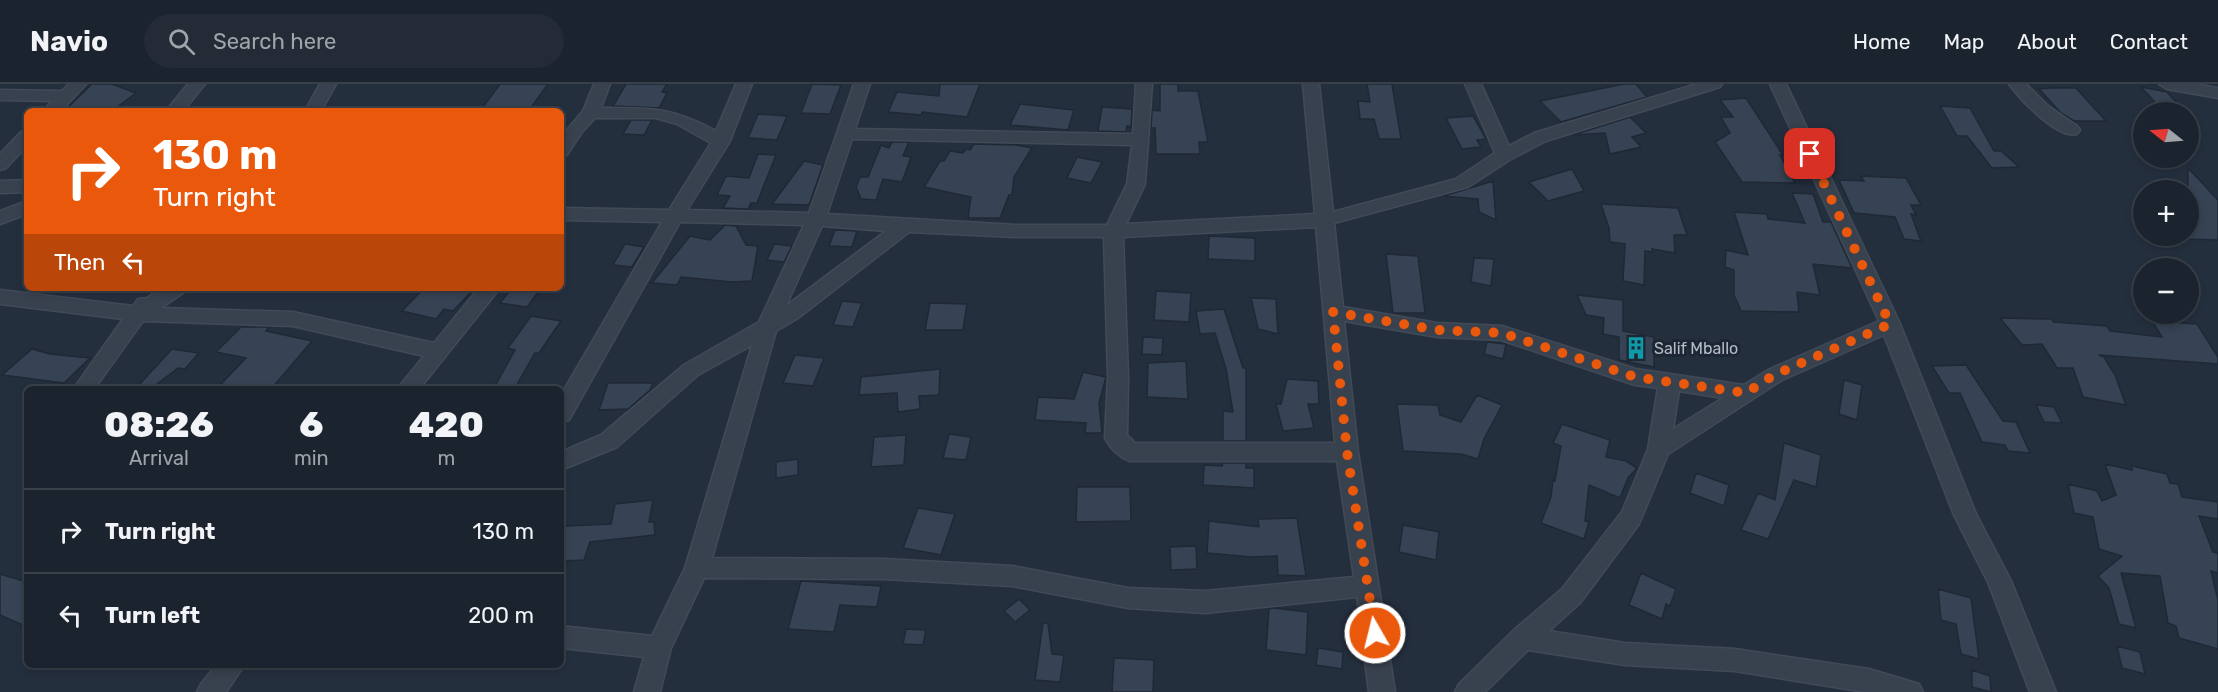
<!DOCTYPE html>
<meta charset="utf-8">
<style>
body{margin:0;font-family:Rubik,sans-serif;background:#242b36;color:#f1f3f6;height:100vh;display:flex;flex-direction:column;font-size:22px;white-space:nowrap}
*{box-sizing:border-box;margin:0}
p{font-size:20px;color:#a0a4aa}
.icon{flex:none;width:33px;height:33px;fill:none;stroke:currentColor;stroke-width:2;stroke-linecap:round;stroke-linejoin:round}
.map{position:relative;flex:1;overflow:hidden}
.sheet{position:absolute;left:24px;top:302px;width:540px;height:282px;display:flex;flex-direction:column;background:#1b232e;border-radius:9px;box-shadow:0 3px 9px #0003,0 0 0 2px #39404a}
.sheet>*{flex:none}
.banner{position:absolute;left:24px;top:24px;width:540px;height:183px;border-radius:9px;box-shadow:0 3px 9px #0003,0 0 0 2px #39404a;background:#ea580c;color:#fff;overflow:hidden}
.needle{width:39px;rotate:287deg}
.buttons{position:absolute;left:2133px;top:18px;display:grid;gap:12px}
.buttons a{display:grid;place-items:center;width:66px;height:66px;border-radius:50%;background:#1b232e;box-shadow:0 3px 9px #0003,0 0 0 2px #39404a;font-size:30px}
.pin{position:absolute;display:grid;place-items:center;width:51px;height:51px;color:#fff;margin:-26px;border-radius:12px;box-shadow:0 3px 9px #0006}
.me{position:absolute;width:66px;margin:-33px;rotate:352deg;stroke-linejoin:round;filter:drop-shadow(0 0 4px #0008)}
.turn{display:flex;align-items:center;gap:21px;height:126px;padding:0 30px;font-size:27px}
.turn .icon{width:78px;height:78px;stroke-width:2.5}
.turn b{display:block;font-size:42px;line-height:51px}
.then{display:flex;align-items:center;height:57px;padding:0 30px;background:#0003;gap:12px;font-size:22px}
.eta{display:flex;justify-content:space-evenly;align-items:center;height:102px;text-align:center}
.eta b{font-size:36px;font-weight:800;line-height:42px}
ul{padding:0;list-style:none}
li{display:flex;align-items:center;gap:18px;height:84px;padding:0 30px;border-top:2px solid #39404a}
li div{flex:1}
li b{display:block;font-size:22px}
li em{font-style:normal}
header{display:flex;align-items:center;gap:36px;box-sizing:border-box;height:84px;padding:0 30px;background:#1b232e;border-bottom:2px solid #39404a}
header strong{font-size:28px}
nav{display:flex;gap:33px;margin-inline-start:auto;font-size:21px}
.search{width:420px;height:54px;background:#242b36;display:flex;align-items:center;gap:15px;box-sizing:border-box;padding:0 21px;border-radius:33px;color:#a0a4aa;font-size:22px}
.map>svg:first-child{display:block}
.building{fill:#364354;stroke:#1f2835;stroke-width:1.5}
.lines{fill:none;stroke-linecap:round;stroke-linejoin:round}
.street-casing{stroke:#414a57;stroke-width:3}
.street{fill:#38414e;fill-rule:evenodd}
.route{stroke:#ea580c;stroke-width:10;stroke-dasharray:0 18}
.labels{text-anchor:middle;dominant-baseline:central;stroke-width:6;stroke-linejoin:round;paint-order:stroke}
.poi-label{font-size:16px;fill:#b4bcc9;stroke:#1d2633;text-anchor:start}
</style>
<header>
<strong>Navio</strong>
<div class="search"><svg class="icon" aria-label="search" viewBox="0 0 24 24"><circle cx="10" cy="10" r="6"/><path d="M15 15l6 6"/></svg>Search here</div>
<nav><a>Home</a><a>Map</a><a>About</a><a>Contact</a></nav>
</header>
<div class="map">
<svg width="2218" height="608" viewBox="0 0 2218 608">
<rect width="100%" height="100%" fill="#242f3e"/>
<!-- building -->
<path class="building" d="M 92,0 L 112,0 L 136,9 L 112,27 L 64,27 Z
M 500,0 L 548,0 L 530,25 L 483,23 Z
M 626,0 L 667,0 L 662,8 L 667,9 L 659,24 L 613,22 Z
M 812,0 L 841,1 L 830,30 L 801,29 Z
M 940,0 L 980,0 L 967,33 L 922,28 L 921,31 L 888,28 L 897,8 L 939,12 Z
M 1160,0 L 1178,0 L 1178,7 L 1198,7 L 1208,58 L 1199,58 L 1200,70 L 1156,70 L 1155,44 L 1151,44 L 1152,26 L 1160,27 Z
M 1367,0 L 1392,0 L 1401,55 L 1379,55 L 1374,35 L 1360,35 L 1358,17 L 1370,18 Z
M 1624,0 L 1636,0 L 1647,13 L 1561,38 L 1540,17 Z
M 2141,3 L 2167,8 L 2185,28 L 2164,28 Z
M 2051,4 L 2076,4 L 2106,37 L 2074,37 L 2061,29 L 2039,5 Z
M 1746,14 L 1783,71 L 1780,71 L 1795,99 L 1742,98 L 1715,58 L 1730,49 L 1721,33 L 1733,33 L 1720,16 Z
M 1020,20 L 1074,26 L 1068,46 L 1010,41 Z
M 1940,22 L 1970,24 L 1994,67 L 2001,67 L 2019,83 L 1992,84 L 1967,52 L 1957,52 Z
M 1102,23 L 1132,25 L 1131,43 L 1127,42 L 1126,48 L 1098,47 Z
M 758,30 L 787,32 L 777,56 L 748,54 Z
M 1473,32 L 1486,55 L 1477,56 L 1481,63 L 1462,65 L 1446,34 Z
M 1630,33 L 1646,49 L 1632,53 L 1641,63 L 1610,70 L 1605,49 L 1573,51 Z
M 631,36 L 652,36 L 644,51 L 623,50 Z
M 892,58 L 909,58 L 903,72 L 911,73 L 902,98 L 883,95 L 876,116 L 861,115 L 856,103 L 860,93 L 868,93 L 881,61 L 889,64 Z
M 974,60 L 1016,61 L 1032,64 L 1014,93 L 1012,111 L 1009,111 L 1000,134 L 968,134 L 971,113 L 924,103 L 940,77 L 944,77 L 950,67 L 963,69 L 966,65 L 970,66 Z
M 758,70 L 776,71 L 757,119 L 751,119 L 748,125 L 723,124 L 730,112 L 717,111 L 726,92 L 749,94 Z
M 1077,73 L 1102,78 L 1091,99 L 1067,94 Z
M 804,77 L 823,81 L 809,121 L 772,120 Z
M 2188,84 L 2218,116 L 2218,156 L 2188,155 Z
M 1572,85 L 1584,107 L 1548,117 L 1529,98 Z
M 1861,92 L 1906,94 L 1921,121 L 1911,121 L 1916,131 L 1911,130 L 1921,157 L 1904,155 L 1895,133 L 1854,129 L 1839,96 L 1864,97 Z
M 1493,97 L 1496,136 L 1479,128 L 1478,115 L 1444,112 Z
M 1792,109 L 1813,110 L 1823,138 L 1831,138 L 1852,184 L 1813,180 L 1820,211 L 1797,208 L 1799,228 L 1741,227 L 1734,211 L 1734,186 L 1725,183 L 1726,166 L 1748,171 L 1734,128 L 1767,130 L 1768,135 L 1805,139 Z
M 1601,120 L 1678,124 L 1687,151 L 1674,151 L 1675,169 L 1652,165 L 1653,168 L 1645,167 L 1644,201 L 1623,197 L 1625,160 L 1610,158 L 1609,144 Z
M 725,141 L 736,142 L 746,161 L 758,162 L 752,197 L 732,198 L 681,193 L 677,201 L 652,199 L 690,152 L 710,156 Z
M 835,146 L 857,147 L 852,163 L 829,162 Z
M 1209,152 L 1255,154 L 1255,177 L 1208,175 Z
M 625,160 L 644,163 L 632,183 L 613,181 Z
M 774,160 L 792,162 L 784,178 L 767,176 Z
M 1386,170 L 1418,172 L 1425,229 L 1393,229 Z
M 1474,174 L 1494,175 L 1491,202 L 1471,198 Z
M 424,204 L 475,204 L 453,227 L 444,225 L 436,235 L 402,227 Z
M 512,204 L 541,204 L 527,223 L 500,219 Z
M 1156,207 L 1191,209 L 1189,238 L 1154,236 Z
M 1577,211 L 1623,216 L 1623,247 L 1654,253 L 1654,283 L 1619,276 L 1619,253 L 1603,250 L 1604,234 L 1586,231 Z
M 1251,214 L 1276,215 L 1278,250 L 1258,245 Z
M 842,217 L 862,219 L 853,243 L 833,241 Z
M 930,219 L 967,220 L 963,246 L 925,246 Z
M 1224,225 L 1243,284 L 1246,284 L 1246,357 L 1223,357 L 1223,327 L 1233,328 L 1226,285 L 1215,249 L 1200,250 L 1196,227 Z
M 531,232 L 561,237 L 539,269 L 535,269 L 515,304 L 494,304 L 515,266 L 508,264 Z
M 2000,234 L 2051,235 L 2054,238 L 2107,242 L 2110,247 L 2162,253 L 2152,237 L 2197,240 L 2218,273 L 2218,280 L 2099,271 L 2104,273 L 2115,291 L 2126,321 L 2083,313 L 2073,284 L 2057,284 L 2042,260 L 2022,261 Z
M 241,243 L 269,243 L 266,247 L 312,257 L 272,304 L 242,304 L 221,300 L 246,274 L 216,268 Z
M 1143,253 L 1163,254 L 1162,271 L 1142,270 Z
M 1487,258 L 1506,260 L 1503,275 L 1484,270 Z
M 32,265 L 50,270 L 90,274 L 64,299 L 2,291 Z
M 172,265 L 199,269 L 185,285 L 178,284 L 152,304 L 136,304 Z
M 795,271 L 824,274 L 813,302 L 783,299 Z
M 1186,277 L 1188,315 L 1147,313 L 1148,279 Z
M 1966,281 L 2003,337 L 2016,338 L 2030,369 L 2008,367 L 2005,361 L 1982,358 L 1960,309 L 1949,309 L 1932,282 Z
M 940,285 L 939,311 L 919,312 L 920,325 L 898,328 L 897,309 L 859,311 L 861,293 Z
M 1083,288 L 1106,293 L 1099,319 L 1102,349 L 1085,349 L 1086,339 L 1035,336 L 1038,313 L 1074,315 Z
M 1287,295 L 1318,297 L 1319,320 L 1308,320 L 1314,344 L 1283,347 L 1276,320 L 1281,320 Z
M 1844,296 L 1862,301 L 1857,336 L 1839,330 Z
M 608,299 L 653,299 L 650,306 L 628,325 L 599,326 Z
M 1477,311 L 1502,321 L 1484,355 L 1478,375 L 1461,370 L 1403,367 L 1397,320 L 1438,321 L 1440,331 L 1461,338 Z
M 2036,321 L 2054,323 L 2062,339 L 2044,338 Z
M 1562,340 L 1610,356 L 1606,373 L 1626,377 L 1637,384 L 1628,394 L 1620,414 L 1589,401 L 1585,437 L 1589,438 L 1584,455 L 1541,439 L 1551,413 L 1553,396 L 1555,397 L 1561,362 L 1553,359 Z
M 949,350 L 971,353 L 966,376 L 943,374 Z
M 906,351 L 904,381 L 871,383 L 874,353 Z
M 1784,359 L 1821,371 L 1816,403 L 1794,396 L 1768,455 L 1741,446 L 1758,409 L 1775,416 Z
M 798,375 L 798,391 L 776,394 L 776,378 Z
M 1223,379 L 1246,379 L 1246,384 L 1254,384 L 1254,404 L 1203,401 L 1204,381 L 1222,382 Z
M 2105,380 L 2132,386 L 2132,382 L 2167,390 L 2170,399 L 2178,400 L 2182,413 L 2218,418 L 2218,435 L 2199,432 L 2213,468 L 2218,469 L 2218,489 L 2211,487 L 2218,516 L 2218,565 L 2179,554 L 2176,542 L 2168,539 L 2160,492 L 2121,489 L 2136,544 L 2119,540 L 2109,504 L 2098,492 L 2122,472 L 2099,465 L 2093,433 L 2074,429 L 2068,400 L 2097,407 L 2102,417 L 2116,411 Z
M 1696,389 L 1729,401 L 1724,422 L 1690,409 Z
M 1077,403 L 1130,403 L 1131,437 L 1076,438 Z
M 653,416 L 649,438 L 654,438 L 655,451 L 590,458 L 584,476 L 561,477 L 561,458 L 566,442 L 611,440 L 615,420 Z
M 918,424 L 955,430 L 941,471 L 903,464 Z
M 1297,434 L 1306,492 L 1278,491 L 1277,472 L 1251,473 L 1207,469 L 1209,437 L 1259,443 L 1258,435 Z
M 1403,441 L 1439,448 L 1436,476 L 1399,468 Z
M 1196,462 L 1197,485 L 1171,486 L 1170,463 Z
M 1641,489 L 1676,505 L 1670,522 L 1666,520 L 1662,535 L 1629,521 Z
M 0,490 L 27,498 L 27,543 L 0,531 Z
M 801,497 L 881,502 L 877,523 L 840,521 L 834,548 L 788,545 Z
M 1938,505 L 1971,514 L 1979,575 L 1961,570 L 1956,540 L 1941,536 Z
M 1019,515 L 1030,526 L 1015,538 L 1004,527 Z
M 1274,524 L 1308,528 L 1306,571 L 1266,566 L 1269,525 Z
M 1043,539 L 1048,539 L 1052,570 L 1064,571 L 1060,598 L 1035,596 Z
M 906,545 L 926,546 L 923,561 L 903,560 Z
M 2117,562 L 2140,568 L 2145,590 L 2122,584 Z
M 1318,564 L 1343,568 L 1342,585 L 1316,581 Z
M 1114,574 L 1154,576 L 1153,608 L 1112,608 Z
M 1972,586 L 1990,592 L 1991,608 L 1972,603 Z"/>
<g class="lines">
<!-- street casing -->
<g class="street-casing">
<path id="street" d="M 69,0 L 86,0 L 61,27 L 43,27 L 52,17 L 0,16 L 0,6 L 62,7 Z
M 188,0 L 205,0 L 183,27 L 166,27 Z
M 320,0 L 336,0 L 321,27 L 305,27 Z
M 594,0 L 610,0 L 601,24 C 651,24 671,23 716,47 L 736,0 L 752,0 L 730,57 L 687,126 L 809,129 L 854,0 L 870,0 L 855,45 L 1133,50 L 1136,0 L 1152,0 L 1145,100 L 1126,140 L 1315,130 L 1303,0 L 1319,0 L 1333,128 L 1456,95 L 1495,69 L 1465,0 L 1481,0 L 1509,62 L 1534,49 L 1697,0 L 1722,0 L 1720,3 L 1546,57 L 1511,75 L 1468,103 L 1334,139 L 1343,223 L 1437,239 L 1502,242 L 1636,285 L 1744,301 L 1768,286 L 1879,237 L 1770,0 L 1786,0 L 1900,240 L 1976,430 L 2011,497 L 2056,608 L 2030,608 L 1988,498 L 1954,431 L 1884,251 L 1782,296 L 1668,370 L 1639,440 L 1580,519 L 1549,547 L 1625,559 L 1735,565 L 1869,585 L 1919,600 L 1923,608 L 1865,608 L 1735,587 L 1625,581 L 1528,566 L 1485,608 L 1455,608 L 1459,600 L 1514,546 L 1562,505 L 1622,428 L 1648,365 L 1658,304 L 1635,301 L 1501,256 L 1437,253 L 1344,237 L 1358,368 L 1395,608 L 1369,608 L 1357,513 L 1205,529 L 1128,524 L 1012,502 L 884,495 L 704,494 L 671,564 L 660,608 L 634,608 L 644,573 L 561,564 L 561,542 L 652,552 L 685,484 L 752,261 L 698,291 L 617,363 L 561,386 L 561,368 L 601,351 L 684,281 L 759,238 L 804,141 L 680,138 L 569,336 L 561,338 L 561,311 L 662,138 L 561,136 L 561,124 L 669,126 L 711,59 L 677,40 L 656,34 L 595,34 L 582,48 L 567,71 L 561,72 L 561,53 L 583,27 ZM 852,55 L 1132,61 L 1127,100 L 1107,141 L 1016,141 L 827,130 ZM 822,142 L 886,147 L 786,222 ZM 1316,143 L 1335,359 L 1135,359 L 1127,351 L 1128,293 L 1123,153 ZM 909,148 L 1016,153 L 1104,153 L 1108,293 L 1105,354 C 1110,364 1119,373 1130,377 L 1337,377 L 1354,493 L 1205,507 L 1128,504 L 1012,482 L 884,475 L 712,474 L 776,247 L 798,234 ZM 1679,307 L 1723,314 L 1673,345 Z
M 2009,0 L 2026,0 L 2048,22 L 2077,42 L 2080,46 L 2077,50 C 2057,55 2020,15 2009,0 Z
M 2159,0 L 2195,0 L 2218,4 L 2218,14 L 2167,5 Z
M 27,47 L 27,62 L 6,84 L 0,86 L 0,70 L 21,48 Z
M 27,96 L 27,108 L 0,109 L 0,97 Z
M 27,117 L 27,130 L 0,140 L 0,127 Z
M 162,204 L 186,204 L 183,209 L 161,224 L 293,228 L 434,259 L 479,204 L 500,204 L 420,304 L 398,304 L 424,272 L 293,242 L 143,237 L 95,304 L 74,304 L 123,235 L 0,220 L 0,206 L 133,222 L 138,215 L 147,214 Z
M 217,580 L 245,580 L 226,608 L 197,608 L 201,600 Z"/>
</g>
<!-- street -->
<use href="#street" class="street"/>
</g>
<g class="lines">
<!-- route -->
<path class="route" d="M 1375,549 L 1347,368 L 1333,228 L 1437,246 L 1502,249 L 1635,293 L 1746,309 L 1774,291 L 1890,240 L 1810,70"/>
</g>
<!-- icons -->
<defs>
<g id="building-bare" transform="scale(1.8)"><path d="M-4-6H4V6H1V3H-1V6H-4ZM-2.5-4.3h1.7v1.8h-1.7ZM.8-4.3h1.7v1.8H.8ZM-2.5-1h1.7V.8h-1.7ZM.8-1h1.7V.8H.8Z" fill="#0f9aa8" stroke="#1d2633" stroke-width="2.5" paint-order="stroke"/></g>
</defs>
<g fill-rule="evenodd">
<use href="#building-bare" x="1636" y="264"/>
</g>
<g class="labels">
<!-- poi labels -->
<g class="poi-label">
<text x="1654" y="264">Salif Mballo</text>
</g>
</g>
</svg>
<div class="buttons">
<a><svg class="needle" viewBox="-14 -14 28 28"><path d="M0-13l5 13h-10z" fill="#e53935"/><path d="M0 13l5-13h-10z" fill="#a0a4aa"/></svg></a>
<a>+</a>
<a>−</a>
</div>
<div class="pin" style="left:1810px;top:70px;background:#d93025"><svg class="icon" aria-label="arrive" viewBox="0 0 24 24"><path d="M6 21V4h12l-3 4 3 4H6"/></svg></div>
<svg class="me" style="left:1375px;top:549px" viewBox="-20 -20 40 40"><circle r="17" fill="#ea580c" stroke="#fff" stroke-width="3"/><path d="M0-11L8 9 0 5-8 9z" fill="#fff"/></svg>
<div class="banner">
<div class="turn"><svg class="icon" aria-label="right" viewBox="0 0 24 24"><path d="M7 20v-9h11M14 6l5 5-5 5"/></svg><div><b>130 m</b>Turn right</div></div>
<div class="then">Then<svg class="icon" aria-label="left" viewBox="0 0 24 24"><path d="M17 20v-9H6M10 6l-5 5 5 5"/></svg></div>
</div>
<section class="sheet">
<div class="eta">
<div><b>08:26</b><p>Arrival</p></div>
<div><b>6</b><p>min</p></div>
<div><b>420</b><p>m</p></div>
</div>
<ul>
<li><svg class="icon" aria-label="right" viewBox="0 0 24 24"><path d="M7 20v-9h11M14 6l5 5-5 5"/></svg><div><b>Turn right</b></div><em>130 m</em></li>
<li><svg class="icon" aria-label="left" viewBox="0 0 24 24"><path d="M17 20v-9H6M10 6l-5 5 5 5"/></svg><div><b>Turn left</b></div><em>200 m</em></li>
</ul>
</section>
</div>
